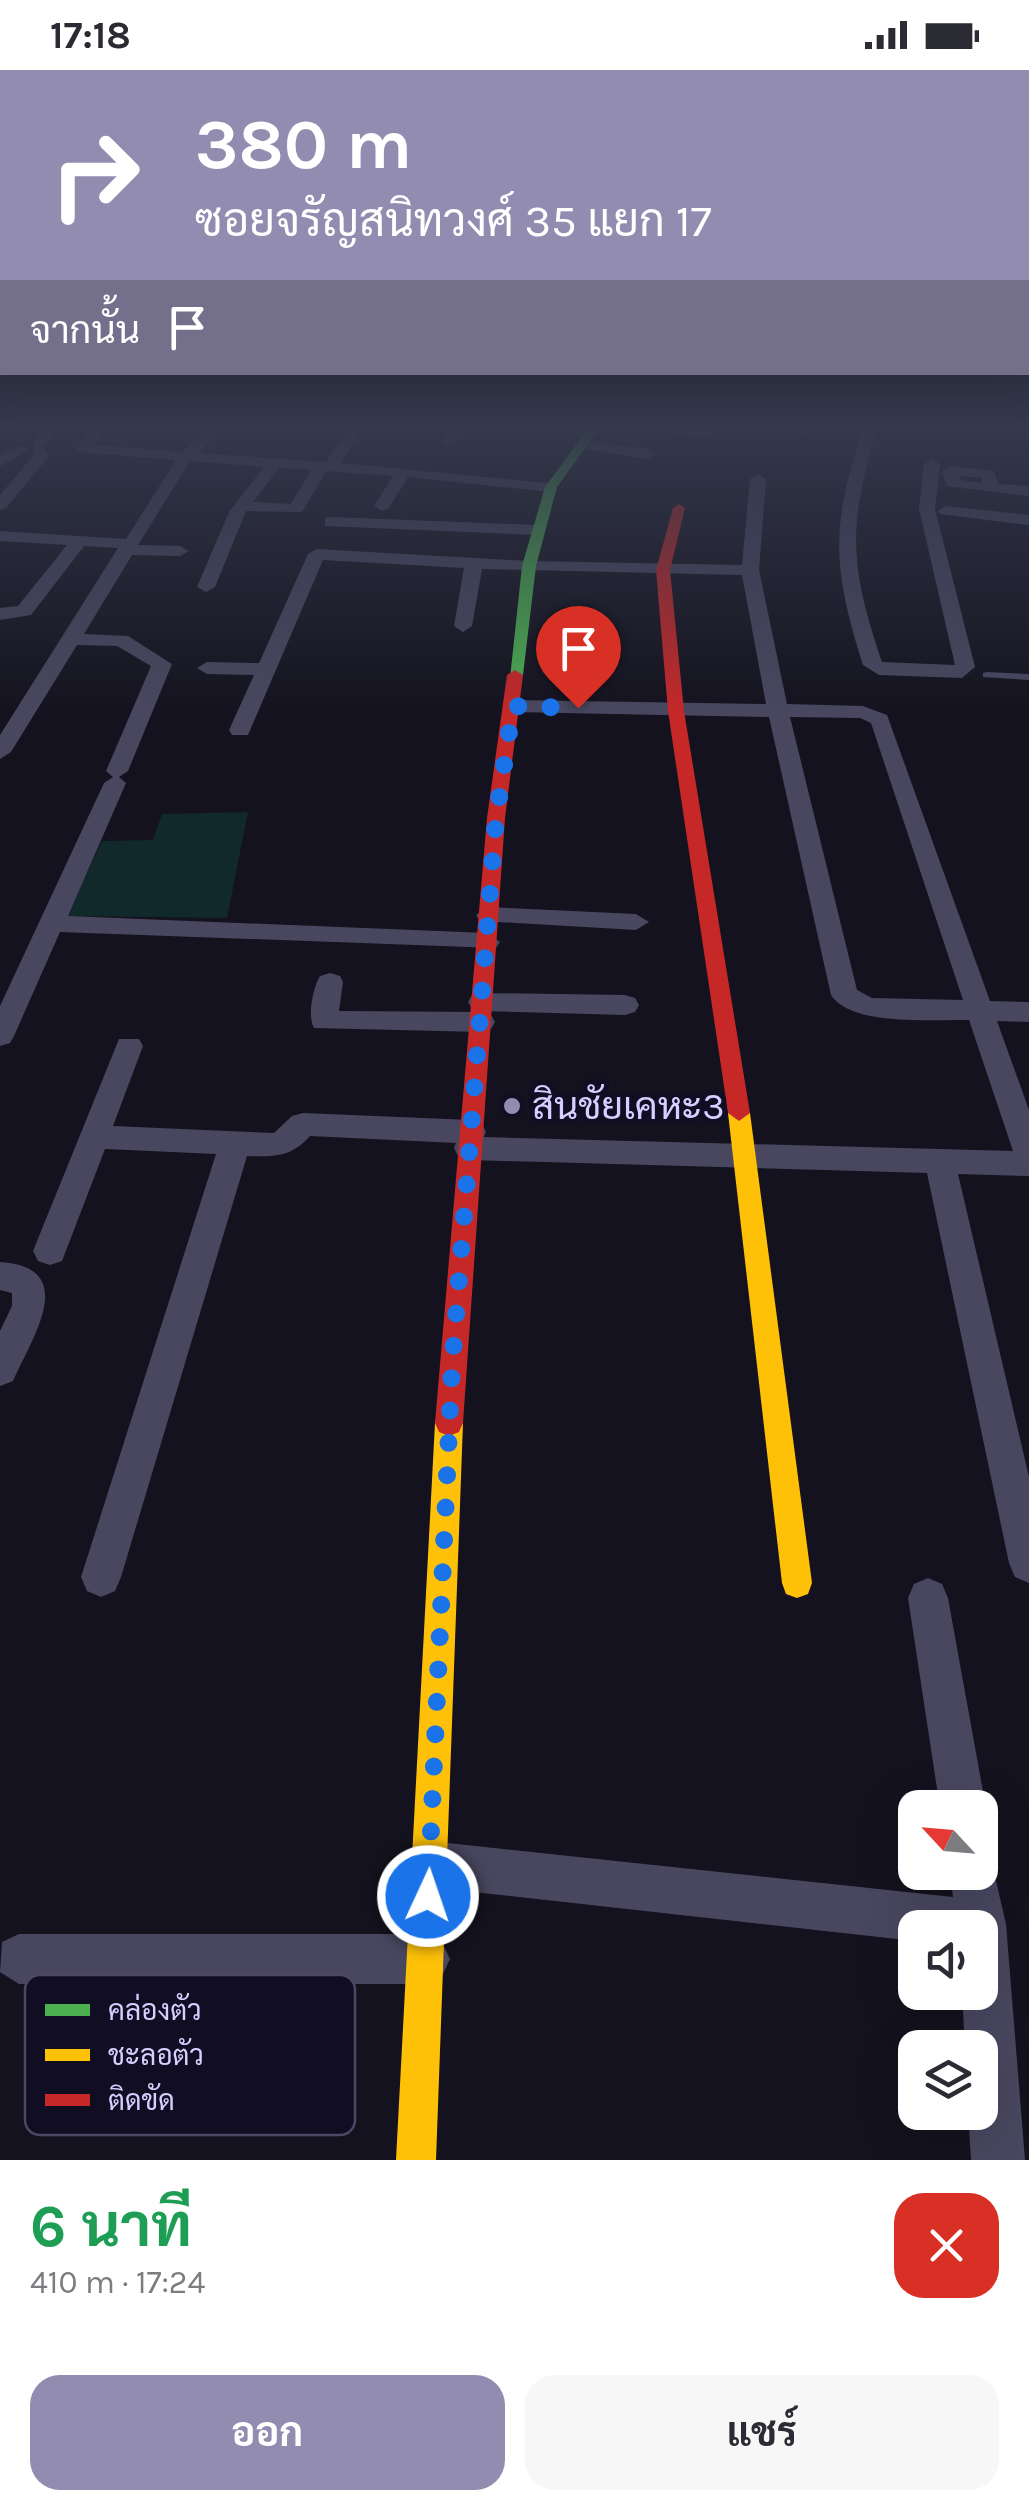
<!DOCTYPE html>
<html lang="th">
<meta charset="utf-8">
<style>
body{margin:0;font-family:Karla,Sarabun,sans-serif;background:#f7f7f7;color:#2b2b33;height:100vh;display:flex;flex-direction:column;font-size:38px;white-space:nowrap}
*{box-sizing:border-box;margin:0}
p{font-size:32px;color:#7c7c81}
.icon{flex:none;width:55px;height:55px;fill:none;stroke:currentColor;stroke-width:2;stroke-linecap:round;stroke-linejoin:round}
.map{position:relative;height:2090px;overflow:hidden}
.details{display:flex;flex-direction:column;background:#fff;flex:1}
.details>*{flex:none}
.guide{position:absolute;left:0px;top:0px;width:1030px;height:305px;box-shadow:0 10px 40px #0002;background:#928db0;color:#fff;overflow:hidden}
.needle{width:65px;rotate:296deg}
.fabs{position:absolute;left:898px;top:1720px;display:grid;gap:20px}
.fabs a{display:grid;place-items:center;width:100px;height:100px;border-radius:20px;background:#fff;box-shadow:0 10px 40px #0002;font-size:50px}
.pin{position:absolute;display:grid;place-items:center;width:85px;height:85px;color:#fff;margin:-102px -42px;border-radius:50% 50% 50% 0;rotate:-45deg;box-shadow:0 0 10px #0007}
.pin .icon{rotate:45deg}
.me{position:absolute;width:110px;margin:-55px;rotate:3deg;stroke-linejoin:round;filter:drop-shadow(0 0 8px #0008)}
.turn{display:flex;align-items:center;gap:35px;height:210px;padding:0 30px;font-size:45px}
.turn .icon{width:130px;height:130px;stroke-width:2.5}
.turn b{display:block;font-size:70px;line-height:85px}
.then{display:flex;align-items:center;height:95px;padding:0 30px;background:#0003;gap:20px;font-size:38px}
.round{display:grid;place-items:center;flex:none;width:105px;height:105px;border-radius:30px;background:#f7f7f7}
.headline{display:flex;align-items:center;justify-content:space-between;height:170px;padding:0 30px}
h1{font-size:60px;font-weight:700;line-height:75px;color:#1e9e55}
.cta{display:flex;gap:20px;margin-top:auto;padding:20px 30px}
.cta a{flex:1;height:115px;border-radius:30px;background:#928db0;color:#fff;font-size:40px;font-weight:700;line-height:115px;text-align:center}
.cta a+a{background:#f7f7f7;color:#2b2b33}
.status{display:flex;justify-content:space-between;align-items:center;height:70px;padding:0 50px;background:#fff;direction:ltr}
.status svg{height:28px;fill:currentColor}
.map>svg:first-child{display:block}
.green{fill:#11292b}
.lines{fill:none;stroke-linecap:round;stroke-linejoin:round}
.lane{fill:#48475f;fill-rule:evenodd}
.street{fill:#48475f;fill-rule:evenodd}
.fast{fill:#4caf50;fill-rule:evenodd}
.slow{fill:#ffc107;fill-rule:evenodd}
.jam{fill:#c62828;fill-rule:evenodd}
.route{stroke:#1a73e8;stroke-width:18;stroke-dasharray:0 32.4}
.poi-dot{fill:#928db0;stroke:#110d23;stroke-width:4}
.labels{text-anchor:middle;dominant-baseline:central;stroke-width:10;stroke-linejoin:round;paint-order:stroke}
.poi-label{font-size:38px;fill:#d6cfff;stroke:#110d23;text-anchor:start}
.key{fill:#110d23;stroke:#4c4765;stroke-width:2.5}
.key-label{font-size:28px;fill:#d6cfff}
</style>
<div class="status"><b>17:18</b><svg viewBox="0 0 49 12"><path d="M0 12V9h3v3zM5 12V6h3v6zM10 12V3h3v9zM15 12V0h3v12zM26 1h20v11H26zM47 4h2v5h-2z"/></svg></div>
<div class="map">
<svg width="1029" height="2090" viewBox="0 0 1029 2090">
<rect width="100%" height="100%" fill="#14121e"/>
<!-- green -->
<path class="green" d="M 248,742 L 227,848 L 67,846 L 102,771 L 153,770 L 162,744 Z"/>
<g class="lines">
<!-- lane -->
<path class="lane" d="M 987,602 L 1029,604 L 1029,610 L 983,607 L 983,603 Z"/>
<!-- street -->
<path class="street" d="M 47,353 L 62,353 L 43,377 L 49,386 L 6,438 L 0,440 L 0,425 L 33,386 L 33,373 Z
M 96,353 L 111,353 L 94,375 L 183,382 L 212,353 L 227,353 L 199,383 L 326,392 L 352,353 L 366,353 L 341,393 L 557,414 L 557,420 L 551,422 L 408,407 L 388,439 L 382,441 L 374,436 L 393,406 L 326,401 L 302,442 L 246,441 L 215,517 L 206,522 L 197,517 L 229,442 L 264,397 L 190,391 L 138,475 L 180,476 L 189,481 L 180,486 L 132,485 L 84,564 L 128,566 L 172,594 L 128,701 L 119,707 L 126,713 L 68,846 L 487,863 L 500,872 L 496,878 L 60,862 L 14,966 L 10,973 L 0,976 L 0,936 L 104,713 L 113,707 L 106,701 L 151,596 L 117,576 L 77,575 L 11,682 L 0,689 L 0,665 L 118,478 L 84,476 L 31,545 L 0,550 L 0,538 L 18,536 L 67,475 L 0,471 L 0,461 L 126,469 L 176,390 L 78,382 L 76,379 ZM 279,398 L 311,400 L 291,434 L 253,432 Z
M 459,353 L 475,353 L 453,375 L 443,375 L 443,369 Z
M 611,353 L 654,353 L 713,364 L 706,368 Z
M 800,353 L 814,353 L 806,366 L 794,363 Z
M 865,353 L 879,353 C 848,453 848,492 882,592 L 955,595 L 919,439 L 924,394 L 932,389 L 940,394 L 935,439 L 975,597 L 962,608 L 879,605 L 863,595 C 831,493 831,454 865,353 Z
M 906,353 L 940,353 L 933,357 Z
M 583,371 L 648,379 L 656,384 L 648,389 L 578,378 L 576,375 Z
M 18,376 L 30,379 L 0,396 L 0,385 Z
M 950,396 L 994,401 L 998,414 L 1029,416 L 1029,426 L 947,416 L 942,401 ZM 959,406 L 982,408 L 982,413 L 960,410 Z
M 758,404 L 766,409 L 759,500 L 787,634 L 863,636 L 887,645 L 990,931 L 1029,932 L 1029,952 L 997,951 L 1029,1040 L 1029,1106 L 958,1104 L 1029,1407 L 1029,1513 L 1015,1507 L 1009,1493 L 927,1103 L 469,1090 L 458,1086 L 454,1078 L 456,1073 L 310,1066 C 292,1087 273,1087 247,1086 L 121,1507 L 115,1521 L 101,1527 L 87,1521 L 81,1507 L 216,1084 L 105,1079 L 62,1191 L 50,1195 L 38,1191 L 33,1181 L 119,969 L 139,969 L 143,976 L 113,1056 L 274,1063 L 292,1046 L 303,1043 L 471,1050 L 482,1054 L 486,1062 L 484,1067 L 1013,1081 L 969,950 C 934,949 852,957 831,925 L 769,647 L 513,642 L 503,636 L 513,630 L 766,634 L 742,505 L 482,499 L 472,556 L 463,562 L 454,556 L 464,498 L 323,490 L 248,665 L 232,665 L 229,660 L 254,605 L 207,604 L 197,598 L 207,592 L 259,593 L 308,484 L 317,479 L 529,491 L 742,495 L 750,409 ZM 790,647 L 860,648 L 871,653 L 963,930 L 872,928 L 857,920 Z
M 946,436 L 1029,445 L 1029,455 L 940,444 L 938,441 Z
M 331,447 L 538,455 L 546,460 L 538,465 L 325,456 L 325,448 Z
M 489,837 L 636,844 L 649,852 L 636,860 L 480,851 L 476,845 Z
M 330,903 L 340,906 L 343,912 L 339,941 L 481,942 L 491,945 L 495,952 L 491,959 L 481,962 L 314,958 C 307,945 313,918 320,906 Z
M 482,923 L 625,925 L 635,928 L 639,935 L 635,942 L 625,945 L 482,941 L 472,939 L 468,932 L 472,925 Z
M 0,1192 C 81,1197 32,1268 13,1311 L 0,1316 L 0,1261 L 12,1236 L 12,1223 L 0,1220 Z
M 928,1508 L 942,1514 L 948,1528 L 986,1738 L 980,1752 L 980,1738 L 940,1738 L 908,1528 L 914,1514 Z
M 429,1771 L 953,1827 L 950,1802 L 980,1802 L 980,1781 L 990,1785 L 1006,1854 L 1025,2090 L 971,2090 L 968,2042 L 980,2042 L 980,1978 L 965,1978 L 962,1922 L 980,1922 L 980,1858 L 915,1858 L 915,1871 L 429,1817 L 412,1811 L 406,1794 L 412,1777 Z
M 19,1864 L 425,1864 L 442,1872 L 450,1889 L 442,1906 L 425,1914 L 19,1914 L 0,1902 L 2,1872 Z"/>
<!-- fast -->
<path class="fast" d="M 592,353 L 603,353 L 557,417 L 536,496 L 523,605 L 510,608 L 522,496 L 545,417 Z"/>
<!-- slow -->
<path class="slow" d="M 739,1035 L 750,1043 L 812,1513 L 808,1524 L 797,1528 L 786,1524 L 782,1513 L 728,1043 Z
M 449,1340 L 459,1344 L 463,1353 L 436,2090 L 396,2090 L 435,1353 L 439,1344 Z"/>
<!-- jam -->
<path class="jam" d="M 679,434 L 685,438 L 670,500 L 684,641 L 750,1043 L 739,1051 L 728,1043 L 668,641 L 656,500 L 673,438 Z
M 515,600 L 523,605 L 505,748 L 463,1353 L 459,1362 L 449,1366 L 439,1362 L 435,1353 L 487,748 L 507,605 Z"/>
</g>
<!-- sky -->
<linearGradient id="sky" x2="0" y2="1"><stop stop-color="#0b0a10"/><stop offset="0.55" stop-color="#34394c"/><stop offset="1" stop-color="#34394c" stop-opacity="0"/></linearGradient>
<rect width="1029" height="646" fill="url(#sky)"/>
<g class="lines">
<!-- route -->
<path class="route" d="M 428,1826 L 452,1296 L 496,748 L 513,636 L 578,638"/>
</g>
<!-- markers -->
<circle class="poi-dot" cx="512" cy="1036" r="10"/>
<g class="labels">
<!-- poi labels -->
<g class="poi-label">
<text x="532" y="1036">สินชัยเคหะ3</text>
</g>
</g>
<!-- legend -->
<rect x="25" y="1905" width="330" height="160" rx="15" class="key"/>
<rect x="45" y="1934" width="45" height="12" fill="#4caf50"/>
<rect x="45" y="1979" width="45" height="12" fill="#ffc107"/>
<rect x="45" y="2024" width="45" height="12" fill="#c62828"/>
<g class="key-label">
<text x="108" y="1950">คล่องตัว</text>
<text x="108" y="1995">ชะลอตัว</text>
<text x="108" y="2040">ติดขัด</text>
</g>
</svg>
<div class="fabs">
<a><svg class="needle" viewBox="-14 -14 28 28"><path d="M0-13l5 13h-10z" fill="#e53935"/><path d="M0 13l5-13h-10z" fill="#7c7c81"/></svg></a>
<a><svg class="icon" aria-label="sound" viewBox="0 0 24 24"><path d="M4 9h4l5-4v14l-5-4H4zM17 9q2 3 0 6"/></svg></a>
<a><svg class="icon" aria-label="layers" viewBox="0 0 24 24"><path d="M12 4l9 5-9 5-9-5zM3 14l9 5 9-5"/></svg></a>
</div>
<div class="pin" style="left:578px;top:638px;background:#d93025"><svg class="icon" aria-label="arrive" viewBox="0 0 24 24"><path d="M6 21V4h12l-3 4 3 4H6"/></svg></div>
<svg class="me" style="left:428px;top:1826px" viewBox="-20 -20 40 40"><circle r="17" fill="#1a73e8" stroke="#fff" stroke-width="3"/><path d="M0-11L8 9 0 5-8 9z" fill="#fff"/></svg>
<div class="guide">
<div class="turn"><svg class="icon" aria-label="right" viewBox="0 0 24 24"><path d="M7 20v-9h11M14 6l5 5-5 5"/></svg><div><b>380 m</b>ซอยจรัญสนิทวงศ์ 35 แยก 17</div></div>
<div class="then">จากนั้น<svg class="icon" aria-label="arrive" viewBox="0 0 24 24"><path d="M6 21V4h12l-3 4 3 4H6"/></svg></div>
</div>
</div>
<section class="details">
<div class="headline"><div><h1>6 นาที</h1><p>410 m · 17:24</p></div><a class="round" style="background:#d93025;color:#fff"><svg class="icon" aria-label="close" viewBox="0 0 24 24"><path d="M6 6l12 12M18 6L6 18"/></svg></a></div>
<div class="cta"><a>ออก</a><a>แชร์</a></div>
</section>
